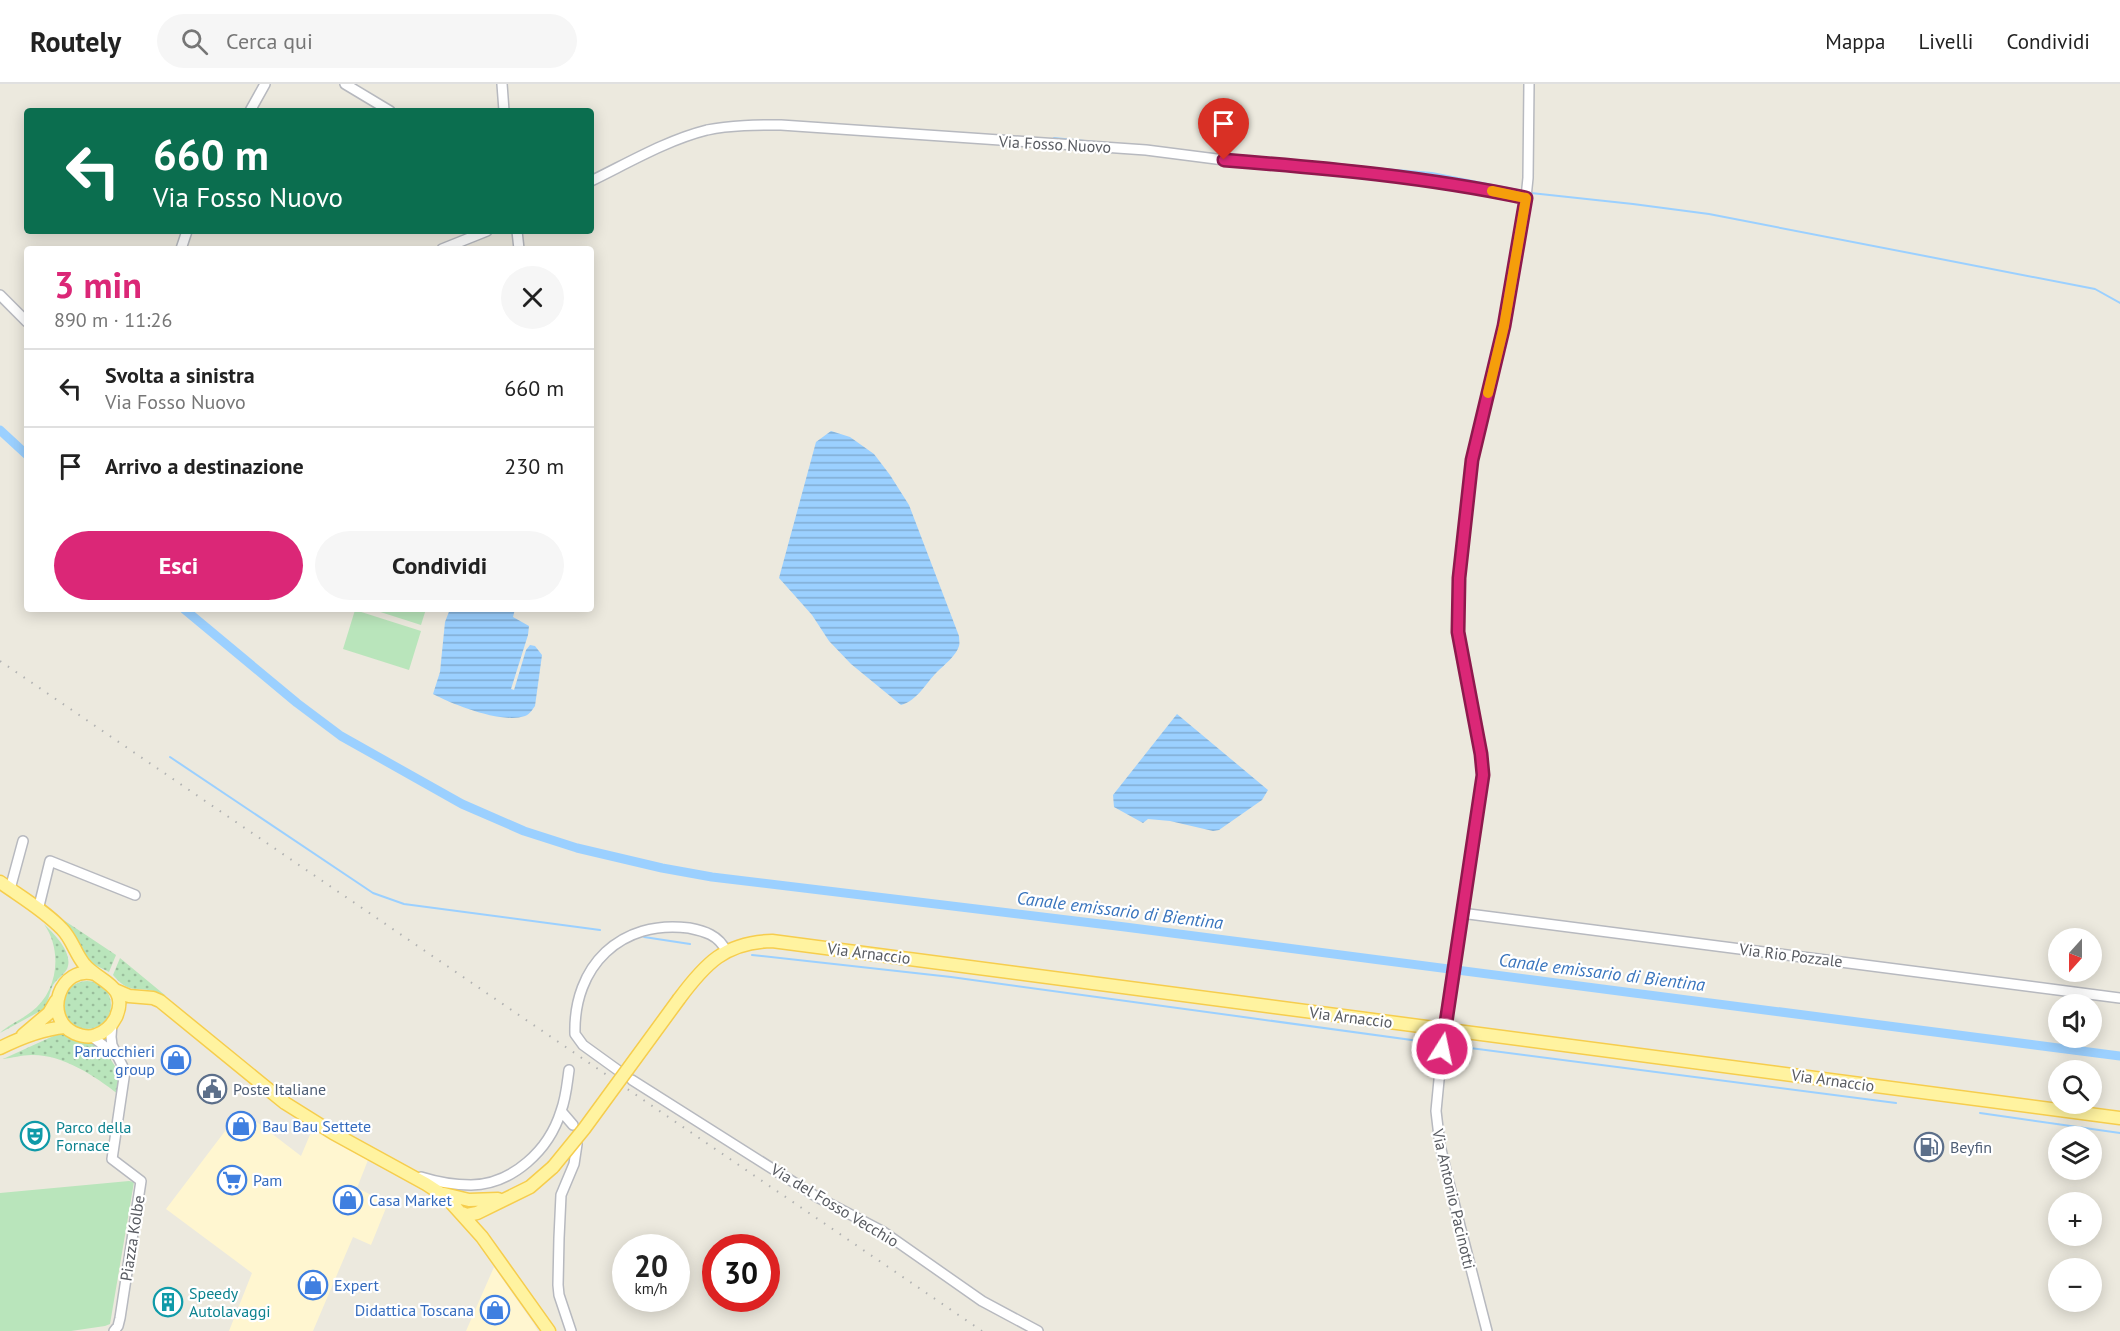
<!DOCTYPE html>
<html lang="it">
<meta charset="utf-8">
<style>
body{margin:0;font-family:"PT Sans",sans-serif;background:#f6f6f6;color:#222;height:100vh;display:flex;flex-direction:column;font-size:22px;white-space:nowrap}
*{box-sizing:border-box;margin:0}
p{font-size:20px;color:#767676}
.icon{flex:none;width:33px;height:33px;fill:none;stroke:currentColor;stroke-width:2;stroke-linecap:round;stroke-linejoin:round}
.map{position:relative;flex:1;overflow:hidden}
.drawer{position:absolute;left:24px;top:162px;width:570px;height:366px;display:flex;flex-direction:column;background:#fff;border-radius:6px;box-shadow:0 3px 15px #0003}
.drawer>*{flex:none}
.banner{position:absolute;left:24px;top:24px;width:570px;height:126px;border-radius:6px;box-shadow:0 3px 15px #0003;background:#0b6e4f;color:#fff;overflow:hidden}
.needle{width:39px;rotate:201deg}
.controls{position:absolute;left:2048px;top:844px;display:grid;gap:12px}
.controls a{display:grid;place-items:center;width:54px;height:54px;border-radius:50%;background:#fff;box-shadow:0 3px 15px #0003;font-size:30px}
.speed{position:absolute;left:612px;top:1150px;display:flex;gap:12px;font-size:30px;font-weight:700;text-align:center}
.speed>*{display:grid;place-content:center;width:78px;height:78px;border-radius:50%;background:#fff;box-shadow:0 3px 15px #0003;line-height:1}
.speed small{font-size:15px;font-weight:400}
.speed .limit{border:9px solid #d22;background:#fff;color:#111}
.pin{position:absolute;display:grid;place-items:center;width:51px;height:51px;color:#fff;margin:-62px -26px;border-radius:50% 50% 50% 0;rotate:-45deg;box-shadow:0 0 6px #0007}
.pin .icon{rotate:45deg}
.me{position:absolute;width:66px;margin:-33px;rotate:10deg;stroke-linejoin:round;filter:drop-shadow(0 0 4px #0008)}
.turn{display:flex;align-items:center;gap:21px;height:126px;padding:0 30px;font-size:27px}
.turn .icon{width:78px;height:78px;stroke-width:2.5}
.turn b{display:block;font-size:42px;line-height:51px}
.round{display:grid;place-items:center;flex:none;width:63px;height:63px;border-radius:32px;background:#f6f6f6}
.summary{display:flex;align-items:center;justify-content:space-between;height:102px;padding:0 30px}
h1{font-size:36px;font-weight:600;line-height:45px;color:#db2777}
.action{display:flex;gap:12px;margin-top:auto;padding:12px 30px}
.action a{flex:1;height:69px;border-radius:36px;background:#db2777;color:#fff;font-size:24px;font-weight:600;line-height:69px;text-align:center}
.action a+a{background:#f6f6f6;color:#222}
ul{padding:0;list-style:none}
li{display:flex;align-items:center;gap:18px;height:78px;padding:0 30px;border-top:2px solid #e0e0e0}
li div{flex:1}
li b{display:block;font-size:22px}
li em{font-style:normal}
header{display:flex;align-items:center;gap:36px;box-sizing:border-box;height:84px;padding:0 30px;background:#fff;border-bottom:2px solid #e0e0e0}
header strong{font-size:28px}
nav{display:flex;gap:33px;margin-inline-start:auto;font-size:21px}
.search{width:420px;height:54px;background:#f6f6f6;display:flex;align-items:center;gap:15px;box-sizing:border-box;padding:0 21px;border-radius:33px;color:#767676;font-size:22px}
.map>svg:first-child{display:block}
.commercial{fill:#fff6d0}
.grass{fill:url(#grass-dots)}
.pitch{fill:#b9e5bb}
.water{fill:url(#water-rules)}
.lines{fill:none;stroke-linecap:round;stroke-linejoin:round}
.stream{stroke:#9bd0ff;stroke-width:2}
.canal{stroke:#9bd0ff;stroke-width:9}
.minor-casing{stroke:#b7b9bf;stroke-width:12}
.major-casing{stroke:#f6cd4d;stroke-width:15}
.minor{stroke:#fff;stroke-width:9}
.major{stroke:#fff3a0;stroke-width:12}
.rail{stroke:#b1b2b2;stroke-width:2;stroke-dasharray:1.5 8;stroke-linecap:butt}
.major-bridge-casing{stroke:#f6cd4d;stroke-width:15;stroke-linecap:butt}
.major-bridge{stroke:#fff3a0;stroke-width:12}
.route-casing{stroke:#8e194d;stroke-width:15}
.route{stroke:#db2777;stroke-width:10}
.slow{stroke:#f59e0b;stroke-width:10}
.labels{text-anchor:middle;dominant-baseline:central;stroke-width:4.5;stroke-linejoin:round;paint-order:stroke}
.street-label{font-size:16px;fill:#585b61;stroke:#fff}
.shop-label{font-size:16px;fill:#366cbe;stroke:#fff;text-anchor:start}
.service-label{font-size:16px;fill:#4e5e75;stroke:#fff;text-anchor:start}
.culture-label{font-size:16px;fill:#0d838f;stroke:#fff;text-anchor:start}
.water-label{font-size:18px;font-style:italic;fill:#3874bd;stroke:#fff}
</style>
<header>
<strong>Routely</strong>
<div class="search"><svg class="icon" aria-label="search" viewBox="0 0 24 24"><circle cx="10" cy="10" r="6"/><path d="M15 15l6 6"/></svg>Cerca qui</div>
<nav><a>Mappa</a><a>Livelli</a><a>Condividi</a></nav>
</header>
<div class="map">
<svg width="2120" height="1247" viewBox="0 0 2120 1247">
<defs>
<pattern id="grass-dots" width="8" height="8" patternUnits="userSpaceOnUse" patternTransform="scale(1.5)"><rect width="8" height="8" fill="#b9e5bb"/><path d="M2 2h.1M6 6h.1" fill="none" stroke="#99bd9b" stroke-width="1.8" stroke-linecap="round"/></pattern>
<pattern id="water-rules" width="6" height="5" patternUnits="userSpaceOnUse" patternTransform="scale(1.5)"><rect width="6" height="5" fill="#9bd0ff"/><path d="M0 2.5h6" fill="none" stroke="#81acd2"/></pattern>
</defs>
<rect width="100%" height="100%" fill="#ece9de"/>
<!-- commercial -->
<path class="commercial" d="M 241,1026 L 301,1072 L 312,1046 L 368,1076 L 357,1104 L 388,1119 L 371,1161 L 353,1153 L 313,1247 L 229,1247 L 252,1189 L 166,1125 Z
M 494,1183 L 534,1240 L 538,1247 L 466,1247 Z"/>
<!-- grass -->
<path class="grass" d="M 62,835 L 116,871 L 109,888 L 87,877 L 73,851 Z
M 44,840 C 54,850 74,869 67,885 C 63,892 55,896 52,903 C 49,911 48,918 44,925 L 0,949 C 8,941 21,936 31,928 C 58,908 63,867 44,840 Z
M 120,874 L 166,912 C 141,898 133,915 113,891 Z
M63 921a24 24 0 1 1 48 0a24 24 0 1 1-48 0Z
M 60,949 L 73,954 L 97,960 L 109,973 L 119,988 L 118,1010 C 95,992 62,970 31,971 C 22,971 12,974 3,975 Z"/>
<!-- pitch -->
<path class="pitch" d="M 371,525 L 426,525 L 421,541 Z
M 355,526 L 421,547 L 409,586 L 343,565 Z
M 129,1097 L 134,1098 L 110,1240 L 105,1242 L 71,1247 L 0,1247 L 0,1109 Z"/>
<!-- water -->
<path class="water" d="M 831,347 L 850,353 L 874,370 L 890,391 L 909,421 L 959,552 C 959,555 960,559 959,562 C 956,572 944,581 937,588 C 925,600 918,616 901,621 L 851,580 L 829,557 L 812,531 L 779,494 L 816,358 Z
M 450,525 L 515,525 L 513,533 L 529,542 L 528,551 L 511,605 L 514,606 L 526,566 L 530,561 L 535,562 L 542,571 L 535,622 C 532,626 530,630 525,632 C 502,640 454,621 433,610 L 440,588 L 445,538 Z
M 1177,630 L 1268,706 L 1262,716 L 1219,746 L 1213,747 L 1170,737 L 1148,735 L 1143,739 L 1114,723 L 1113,711 Z"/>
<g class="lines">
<!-- stream -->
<path class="stream" d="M 1054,54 L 1105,59
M 1194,68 L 1260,74
M 1361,83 L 1432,89 L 1518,106
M 1531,109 L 1633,120 L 1709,130 L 2095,205 L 2120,219
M 170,673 L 373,809 L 404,820 L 600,846
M 644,853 L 690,860
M 752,871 L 951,893 L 1441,960
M 1447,961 L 1896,1019
M 1980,1029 L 2120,1049"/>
<!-- canal -->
<path class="canal" d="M 0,346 L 27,371
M 184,525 L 297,619 L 341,652 L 462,720 L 524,747 L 577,764 L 662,784 L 712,793 L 1125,843 L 2120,972"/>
<!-- minor casing -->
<g class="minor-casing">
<path id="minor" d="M 345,0 L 390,27
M 502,0 L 504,27
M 250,27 L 265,0
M 591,97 C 628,79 667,56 707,46 C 731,41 757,41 781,41 L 1146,66 L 1224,76 L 1328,84 L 1393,91 L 1489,106 L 1526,114
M 517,147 L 519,165
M 181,165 L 187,147
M 442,165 L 487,147
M 0,211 L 27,238
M 10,805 L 23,757
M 38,826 L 50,777 L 135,811
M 1461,829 L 2120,914
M 112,939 L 111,953 L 112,961 L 125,987 L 112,1075 L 141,1097 L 120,1234 L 118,1242 L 114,1247
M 91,952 L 115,970
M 619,987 L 583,961 L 575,950 C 573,882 621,835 689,844 C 704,847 719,851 726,867
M 632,996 L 817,1113 L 882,1147 L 982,1217 L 1038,1247
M 561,1027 L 573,1041
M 421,1093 C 437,1098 454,1101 471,1101 C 513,1100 549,1066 561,1027 C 566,1014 567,1000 569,986
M 571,1247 L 559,1211 L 558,1201 L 559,1154 L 561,1111 L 574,1080 L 577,1060
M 1487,1247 L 1448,1095 L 1440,1061 L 1436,1027 L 1442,965 L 1483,691 L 1481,670 L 1462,574 L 1459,548 L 1459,494 L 1472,376 L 1504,242 L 1525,123 L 1528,94 L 1529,0"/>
</g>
<!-- major casing -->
<g class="major-casing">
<path id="major" d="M 0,798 C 21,813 45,827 62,845 C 72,855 75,869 84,880 C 97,897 130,901 116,933 C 112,941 105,948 96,951 C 89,954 81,952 74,949 C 42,933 60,880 95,890
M 115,906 L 129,912 L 153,914 L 160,917 L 285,1019 L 333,1049 L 426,1100 L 446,1113 L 482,1153 L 549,1247
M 679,915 C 705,880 725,858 772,857 L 2120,1034
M 23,951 L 49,929 L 56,917
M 0,964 C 20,954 43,945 65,943
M 444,1110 L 469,1116 L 498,1115
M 462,1129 L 467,1131 L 477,1129 L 530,1103 L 553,1083"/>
</g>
<!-- minor -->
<use href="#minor" class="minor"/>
<!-- major -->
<use href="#major" class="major"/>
<!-- rail -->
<path class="rail" d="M 0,577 L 982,1247"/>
<!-- major-bridge casing -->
<g class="major-bridge-casing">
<path id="major-bridge" d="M 553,1083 L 584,1045 L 679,915"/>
</g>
<!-- major-bridge -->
<use href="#major-bridge" class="major-bridge"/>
</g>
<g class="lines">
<!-- route casing -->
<g class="route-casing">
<path id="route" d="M 1224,76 C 1326,84 1427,93 1526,114 L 1504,242 L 1472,376 L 1459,494 L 1458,548 L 1481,670 L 1483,691 L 1442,965"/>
</g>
<!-- route -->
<use href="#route" class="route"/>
<!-- slow -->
<path class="slow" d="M 1488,309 L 1504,242 L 1526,114 L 1492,107"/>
</g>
<!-- icons -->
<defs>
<g id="shop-ring" transform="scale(1.5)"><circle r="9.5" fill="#fff" stroke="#3f7fe0" stroke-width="1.5"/><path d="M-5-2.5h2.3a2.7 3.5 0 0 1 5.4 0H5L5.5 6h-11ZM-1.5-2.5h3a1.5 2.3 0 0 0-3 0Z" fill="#3f7fe0"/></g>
<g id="civic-ring" transform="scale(1.5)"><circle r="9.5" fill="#fff" stroke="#5c6f8a" stroke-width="1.5"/><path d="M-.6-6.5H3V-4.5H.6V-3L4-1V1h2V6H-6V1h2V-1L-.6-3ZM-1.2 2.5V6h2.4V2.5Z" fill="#5c6f8a"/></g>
<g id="theatre-ring" transform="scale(1.5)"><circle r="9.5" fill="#fff" stroke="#0f9aa8" stroke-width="1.5"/><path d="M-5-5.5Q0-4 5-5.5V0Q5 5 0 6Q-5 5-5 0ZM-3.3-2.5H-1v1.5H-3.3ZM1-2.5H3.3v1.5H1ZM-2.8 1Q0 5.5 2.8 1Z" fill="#0f9aa8"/></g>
<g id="fuel-ring" transform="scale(1.5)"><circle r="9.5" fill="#fff" stroke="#5c6f8a" stroke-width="1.5"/><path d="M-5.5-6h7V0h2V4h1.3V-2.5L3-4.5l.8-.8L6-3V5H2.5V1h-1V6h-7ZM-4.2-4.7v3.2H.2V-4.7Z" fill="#5c6f8a"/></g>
<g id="supermarket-ring" transform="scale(1.5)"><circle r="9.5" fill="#fff" stroke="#3f7fe0" stroke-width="1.5"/><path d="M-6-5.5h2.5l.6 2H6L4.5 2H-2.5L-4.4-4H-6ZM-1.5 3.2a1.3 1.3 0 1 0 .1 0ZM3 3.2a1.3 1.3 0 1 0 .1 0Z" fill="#3f7fe0"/></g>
<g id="building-ring" transform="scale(1.5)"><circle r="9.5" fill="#fff" stroke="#0f9aa8" stroke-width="1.5"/><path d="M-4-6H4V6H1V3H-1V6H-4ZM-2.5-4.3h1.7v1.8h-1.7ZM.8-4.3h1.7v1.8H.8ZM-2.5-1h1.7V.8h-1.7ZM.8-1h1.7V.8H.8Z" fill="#0f9aa8"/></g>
</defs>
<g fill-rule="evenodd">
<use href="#shop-ring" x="176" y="976"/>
<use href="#civic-ring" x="212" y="1005"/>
<use href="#shop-ring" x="241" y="1042"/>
<use href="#theatre-ring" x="35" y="1052"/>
<use href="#fuel-ring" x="1929" y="1063"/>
<use href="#supermarket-ring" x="232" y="1096"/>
<use href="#shop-ring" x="348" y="1116"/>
<use href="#shop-ring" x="313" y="1201"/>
<use href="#building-ring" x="168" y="1218"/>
<use href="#shop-ring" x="495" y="1226"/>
</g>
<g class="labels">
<!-- street labels -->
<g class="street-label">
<text transform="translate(1055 60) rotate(3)">Via Fosso Nuovo</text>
<text transform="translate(869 869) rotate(7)">Via Arnaccio</text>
<text transform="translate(1791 871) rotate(7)">Via Rio Pozzale</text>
<text transform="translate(1351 933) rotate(7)">Via Arnaccio</text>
<text transform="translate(1833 996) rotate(8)">Via Arnaccio</text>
<text transform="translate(1454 1115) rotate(77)">Via Antonio Pacinotti</text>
<text transform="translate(835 1121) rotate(31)">Via del Fosso Vecchio</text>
<text transform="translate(132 1154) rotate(-81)">Piazza Kolbe</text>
</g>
<!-- shop labels -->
<g class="shop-label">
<text x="155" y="967" text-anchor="end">Parrucchieri<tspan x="155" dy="18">group</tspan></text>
<text x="262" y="1042">Bau Bau Settete</text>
<text x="253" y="1096">Pam</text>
<text x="369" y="1116">Casa Market</text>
<text x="334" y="1201">Expert</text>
<text x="474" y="1226" text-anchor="end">Didattica Toscana</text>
</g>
<!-- service labels -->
<g class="service-label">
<text x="233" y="1005">Poste Italiane</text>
<text x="1950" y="1063">Beyfin</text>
</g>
<!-- culture labels -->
<g class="culture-label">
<text x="56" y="1043">Parco della<tspan x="56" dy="18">Fornace</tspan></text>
<text x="189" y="1209">Speedy<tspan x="189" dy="18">Autolavaggi</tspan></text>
</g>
<!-- water labels -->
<g class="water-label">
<text transform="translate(1120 826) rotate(7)">Canale emissario di Bientina</text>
<text transform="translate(1602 888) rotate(7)">Canale emissario di Bientina</text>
</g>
</g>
</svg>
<div class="controls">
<a><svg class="needle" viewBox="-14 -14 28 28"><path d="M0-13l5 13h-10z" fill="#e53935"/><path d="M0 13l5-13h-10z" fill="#767676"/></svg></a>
<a><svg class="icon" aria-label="sound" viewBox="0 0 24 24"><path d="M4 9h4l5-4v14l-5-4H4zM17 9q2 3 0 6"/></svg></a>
<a><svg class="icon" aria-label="search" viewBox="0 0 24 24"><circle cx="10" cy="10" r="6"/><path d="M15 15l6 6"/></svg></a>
<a><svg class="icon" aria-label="layers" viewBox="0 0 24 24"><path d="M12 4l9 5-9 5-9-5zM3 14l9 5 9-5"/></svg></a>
<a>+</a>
<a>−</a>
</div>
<div class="speed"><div>20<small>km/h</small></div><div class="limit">30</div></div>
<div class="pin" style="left:1224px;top:76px;background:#d93025"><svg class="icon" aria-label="arrive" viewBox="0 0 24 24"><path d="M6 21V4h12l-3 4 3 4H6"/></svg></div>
<svg class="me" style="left:1442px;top:965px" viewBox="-20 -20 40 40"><circle r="17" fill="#db2777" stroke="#fff" stroke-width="3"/><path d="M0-11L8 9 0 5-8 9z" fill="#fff"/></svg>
<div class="banner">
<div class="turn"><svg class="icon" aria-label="left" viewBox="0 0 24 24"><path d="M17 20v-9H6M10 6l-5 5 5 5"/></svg><div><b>660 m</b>Via Fosso Nuovo</div></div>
</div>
<section class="drawer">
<div class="summary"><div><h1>3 min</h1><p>890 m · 11:26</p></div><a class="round"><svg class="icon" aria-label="close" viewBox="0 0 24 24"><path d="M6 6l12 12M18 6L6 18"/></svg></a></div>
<ul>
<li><svg class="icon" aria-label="left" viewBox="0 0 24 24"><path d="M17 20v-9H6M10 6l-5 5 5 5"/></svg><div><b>Svolta a sinistra</b><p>Via Fosso Nuovo</p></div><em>660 m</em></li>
<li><svg class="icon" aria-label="arrive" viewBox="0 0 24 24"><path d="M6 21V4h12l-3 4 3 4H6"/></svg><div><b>Arrivo a destinazione</b></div><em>230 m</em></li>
</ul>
<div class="action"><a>Esci</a><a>Condividi</a></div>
</section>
</div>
